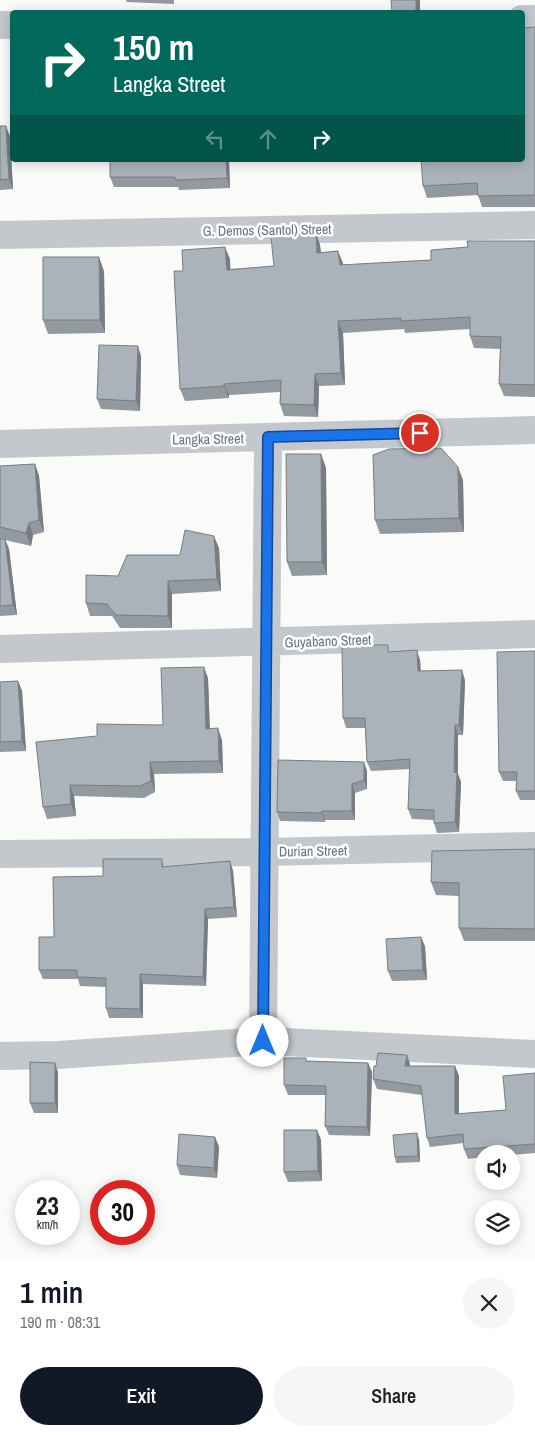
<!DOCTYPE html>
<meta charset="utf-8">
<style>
body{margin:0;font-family:"Archivo Narrow",sans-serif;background:#f6f6f6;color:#202124;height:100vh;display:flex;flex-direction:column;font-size:19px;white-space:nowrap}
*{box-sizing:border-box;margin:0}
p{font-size:16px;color:#757577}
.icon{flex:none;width:28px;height:28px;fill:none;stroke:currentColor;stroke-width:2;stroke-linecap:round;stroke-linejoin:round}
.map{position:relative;height:1260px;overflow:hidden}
.side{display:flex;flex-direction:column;background:#fff;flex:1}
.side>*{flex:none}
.guide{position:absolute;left:10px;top:10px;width:515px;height:152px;border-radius:5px;box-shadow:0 2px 12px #0003;background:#00695c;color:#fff;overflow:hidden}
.tools{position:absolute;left:475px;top:1145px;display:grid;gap:10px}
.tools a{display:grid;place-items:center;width:45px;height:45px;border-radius:50%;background:#fff;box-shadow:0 2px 12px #0003;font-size:25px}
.speed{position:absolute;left:15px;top:1180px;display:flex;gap:10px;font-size:25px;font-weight:700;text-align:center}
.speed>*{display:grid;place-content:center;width:65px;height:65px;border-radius:50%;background:#fff;box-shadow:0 2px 12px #0003;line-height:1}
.speed small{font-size:12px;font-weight:400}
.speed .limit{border:8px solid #d22;background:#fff;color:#111}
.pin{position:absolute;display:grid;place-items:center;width:42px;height:42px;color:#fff;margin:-21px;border:2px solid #fff;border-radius:50%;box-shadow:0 1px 5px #0007}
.me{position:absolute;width:55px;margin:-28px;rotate:0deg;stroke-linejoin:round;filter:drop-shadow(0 0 4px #0008)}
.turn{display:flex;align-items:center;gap:18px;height:105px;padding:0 20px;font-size:22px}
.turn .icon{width:65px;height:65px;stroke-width:2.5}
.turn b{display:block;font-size:35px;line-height:42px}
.lanes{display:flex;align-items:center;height:48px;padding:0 20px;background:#0003;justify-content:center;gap:25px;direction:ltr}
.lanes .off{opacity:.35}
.round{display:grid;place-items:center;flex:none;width:52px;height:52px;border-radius:26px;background:#f6f6f6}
.overview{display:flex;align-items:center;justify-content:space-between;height:85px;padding:0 20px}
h1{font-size:30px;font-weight:600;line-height:38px;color:#111827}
.action{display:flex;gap:10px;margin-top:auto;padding:10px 20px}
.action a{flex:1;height:58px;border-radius:30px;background:#111827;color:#fff;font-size:20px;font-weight:600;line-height:58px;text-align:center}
.action a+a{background:#f6f6f6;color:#202124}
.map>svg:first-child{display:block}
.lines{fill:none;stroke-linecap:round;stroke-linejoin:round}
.minor{stroke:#c3c8cc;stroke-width:28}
.wall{fill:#929a9f}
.shaded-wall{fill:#777d82}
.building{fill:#aab3b9;stroke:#777d82}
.route-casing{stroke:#114b97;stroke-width:12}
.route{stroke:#1a73e8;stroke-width:9}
.labels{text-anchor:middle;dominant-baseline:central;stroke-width:5;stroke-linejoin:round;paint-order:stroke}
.street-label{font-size:14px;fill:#657683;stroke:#fff}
</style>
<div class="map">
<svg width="535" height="1260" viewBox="0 0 535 1260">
<rect width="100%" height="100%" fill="#fafaf8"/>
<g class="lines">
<!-- minor -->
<path class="minor" d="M 522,19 L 535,19
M 0,25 L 12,25
M 0,235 L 535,225
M 0,444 L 535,430
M 0,649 L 535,634
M 0,854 L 264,852 L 535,846
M 263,1041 L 268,437
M 0,1056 L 58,1055 L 263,1041 L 535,1054"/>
</g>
<!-- wall -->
<path class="wall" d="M 126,0 L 174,0 L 174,4 L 127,2 Z
M 535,27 L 535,207 L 482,207 L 478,195 L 427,198 L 423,186 L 522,160 Z
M 0,126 L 10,136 L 13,189 L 0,190 Z
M 110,160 L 229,160 L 230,188 L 179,190 L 178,187 L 114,187 L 110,177 Z
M 316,233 L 320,245 L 321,253 L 338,251 L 343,265 L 431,260 L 468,247 L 535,241 L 535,397 L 504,396 L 499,384 L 500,349 L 474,348 L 470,336 L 470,329 L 405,333 L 404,329 L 343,333 L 345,385 L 319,386 L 318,417 L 284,416 L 280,404 L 280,392 L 229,395 L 229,398 L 185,401 L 180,389 L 183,271 L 230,259 L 230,269 L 274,266 Z
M 104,271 L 105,333 L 48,334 L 43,320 Z
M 141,356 L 140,411 L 101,409 L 97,399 Z
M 321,454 L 326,468 L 327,575 L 292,576 L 287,562 Z
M 35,464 L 39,476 L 44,532 L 33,535 L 31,546 L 5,540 L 9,549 L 17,615 L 0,616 L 0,466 Z
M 463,480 L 464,532 L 380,534 L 375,520 Z
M 219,548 L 221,591 L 172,594 L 172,628 L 120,628 L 112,616 L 90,616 L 86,603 L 118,576 L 180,555 Z
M 535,651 L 535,800 L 520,800 L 516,791 L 516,781 L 503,781 L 499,772 Z
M 390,652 L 420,660 L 421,671 L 465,680 L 463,735 L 458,735 L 458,774 L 461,782 L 459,832 L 437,833 L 434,823 L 434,820 L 412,819 L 408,809 L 410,769 L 371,771 L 367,762 L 365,728 L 346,728 L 343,718 Z
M 208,678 L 210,729 L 222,740 L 223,773 L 154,774 L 155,792 L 144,798 L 74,796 L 76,816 L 47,819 L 43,807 L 97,736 L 163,725 Z
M 18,681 L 22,691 L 26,751 L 0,752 L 0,682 Z
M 367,771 L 367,789 L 355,793 L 355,820 L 325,820 L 325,822 L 280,821 L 277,812 Z
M 535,849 L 535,941 L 464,941 L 459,928 L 459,896 L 436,895 L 431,882 Z
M 162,859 L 164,867 L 230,861 L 233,871 L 237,917 L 208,919 L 206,986 L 143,984 L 143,1018 L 109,1018 L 106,1008 L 106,987 L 80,986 L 78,979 L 43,979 L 39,970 L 54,937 L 103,876 Z
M 425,946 L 427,980 L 392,981 L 388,971 Z
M 307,1061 L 368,1063 L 372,1072 L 370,1136 L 329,1135 L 325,1126 L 326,1095 L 288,1095 L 284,1085 Z
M 410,1064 L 410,1066 L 455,1066 L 459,1076 L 459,1114 L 506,1110 L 535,1073 L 535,1153 L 511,1155 L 511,1154 L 484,1154 L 484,1157 L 468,1159 L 464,1149 L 464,1143 L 430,1147 L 427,1138 L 422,1095 L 377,1089 L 373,1079 L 376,1066 Z
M 58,1072 L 58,1113 L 34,1113 L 30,1103 Z
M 317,1130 L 321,1140 L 322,1181 L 288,1182 L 284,1172 Z
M 215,1137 L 219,1147 L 217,1178 L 180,1175 L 177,1165 Z
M 419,1139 L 420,1162 L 396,1163 L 395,1157 Z"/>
<!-- shaded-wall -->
<path class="shaded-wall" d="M 416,0 L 420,0 L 420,12 L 416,12 Z
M 6,126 L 10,136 L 13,189 L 9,179 Z
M 226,160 L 229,160 L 230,188 L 227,178 Z
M 316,233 L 320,245 L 322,265 L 317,253 Z
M 225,247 L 230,259 L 231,282 L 227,270 Z
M 338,251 L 343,263 L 344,277 L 340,265 Z
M 99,257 L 104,271 L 105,333 L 100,320 Z
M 338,321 L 343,333 L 345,385 L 341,373 Z
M 138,346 L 141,356 L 140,411 L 136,401 Z
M 315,374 L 319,386 L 318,417 L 314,405 Z
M 224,384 L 229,395 L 229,398 L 224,386 Z
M 321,454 L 326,468 L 327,575 L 322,562 Z
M 35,464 L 39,476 L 44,532 L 39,520 Z
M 458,467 L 463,480 L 464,532 L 459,518 Z
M 29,523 L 33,535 L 31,546 L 26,533 Z
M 214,536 L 219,548 L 221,591 L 217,579 Z
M 5,539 L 9,549 L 17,615 L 13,605 Z
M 168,581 L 172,594 L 172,628 L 168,616 Z
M 417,650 L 420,660 L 421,681 L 418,671 Z
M 204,667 L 208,678 L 210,740 L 206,729 Z
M 462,670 L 465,680 L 463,735 L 459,725 Z
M 18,681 L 22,691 L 26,751 L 22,741 Z
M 455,725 L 458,735 L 458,774 L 461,782 L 459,832 L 455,822 Z
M 218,728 L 222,740 L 223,773 L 219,761 Z
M 150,762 L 154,774 L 155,792 L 151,781 Z
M 364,762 L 367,771 L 367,789 L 364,780 Z
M 352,784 L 355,793 L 355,820 L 352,811 Z
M 70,785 L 74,796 L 76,816 L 71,804 Z
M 322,811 L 325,820 L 325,822 L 322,813 Z
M 230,861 L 233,871 L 237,917 L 234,907 Z
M 205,909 L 208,919 L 206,986 L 203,977 Z
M 421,937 L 425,946 L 427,980 L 423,970 Z
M 140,974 L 143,984 L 143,1018 L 140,1009 Z
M 407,1055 L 410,1064 L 409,1075 L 405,1066 Z
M 55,1063 L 58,1072 L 58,1113 L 55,1103 Z
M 368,1063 L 372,1072 L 370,1136 L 367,1127 Z
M 455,1066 L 459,1076 L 459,1123 L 455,1114 Z
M 317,1130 L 321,1140 L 322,1181 L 318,1171 Z
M 417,1133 L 419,1139 L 420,1162 L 418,1156 Z
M 215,1137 L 219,1147 L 217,1178 L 214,1168 Z"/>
<!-- building -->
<path class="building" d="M 391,0 L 416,0 L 416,12 L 392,12 Z
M 535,27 L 535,195 L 478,196 L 477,183 L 423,186 L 421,160 L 522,160 L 522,28 Z
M 0,126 L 6,126 L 9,179 L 0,180 Z
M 110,160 L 226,160 L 227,178 L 176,180 L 175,177 L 110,177 Z
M 316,233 L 317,253 L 338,251 L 340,265 L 431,260 L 431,250 L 468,247 L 467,241 L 535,241 L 535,385 L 499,384 L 501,337 L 470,336 L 470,317 L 401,321 L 401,318 L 338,321 L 341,373 L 315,374 L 314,405 L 280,404 L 281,380 L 224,384 L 224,386 L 180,389 L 174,271 L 183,271 L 182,250 L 225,247 L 227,270 L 274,266 L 271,237 Z
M 43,257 L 99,257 L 100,320 L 43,320 Z
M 99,345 L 138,346 L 136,401 L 97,399 Z
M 441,448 L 458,467 L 459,518 L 375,520 L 373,455 L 389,449 Z
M 286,454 L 321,454 L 322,562 L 287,562 Z
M 35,464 L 39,520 L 29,523 L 26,533 L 0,527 L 0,466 Z
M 185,530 L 214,536 L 217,579 L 168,581 L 168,616 L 116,615 L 107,604 L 86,603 L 86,575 L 118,576 L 127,555 L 180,555 Z
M 0,539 L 5,539 L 13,605 L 0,606 Z
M 342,645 L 388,645 L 388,652 L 417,650 L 418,671 L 462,670 L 459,725 L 455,725 L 454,772 L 457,773 L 455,822 L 434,823 L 434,810 L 408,809 L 410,759 L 367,762 L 365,718 L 343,718 Z
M 535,651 L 535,791 L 516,791 L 517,772 L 499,772 L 497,652 Z
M 204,667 L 206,729 L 218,728 L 219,761 L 150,762 L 151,781 L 140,786 L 70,785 L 71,804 L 43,807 L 36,742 L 97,736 L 97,724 L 163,725 L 161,668 Z
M 18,681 L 22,741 L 0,742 L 0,682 Z
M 278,760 L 364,762 L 364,780 L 352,784 L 352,811 L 322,811 L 322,813 L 277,812 Z
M 535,849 L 535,929 L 459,928 L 459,883 L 431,882 L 432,851 Z
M 103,859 L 162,859 L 162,867 L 230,861 L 234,907 L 205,909 L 203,977 L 140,974 L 140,1009 L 106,1008 L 106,978 L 77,977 L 77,970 L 39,970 L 39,937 L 54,937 L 53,877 L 103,876 Z
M 421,937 L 423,970 L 388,971 L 386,939 Z
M 378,1053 L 407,1055 L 405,1066 L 455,1066 L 455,1114 L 506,1110 L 503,1076 L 535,1073 L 535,1144 L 464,1149 L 463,1134 L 427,1138 L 421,1086 L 373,1079 L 374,1066 L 376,1066 Z
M 284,1058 L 306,1058 L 306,1061 L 368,1063 L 367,1127 L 325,1126 L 326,1086 L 284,1085 Z
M 30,1062 L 55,1063 L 55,1103 L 30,1103 Z
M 284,1130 L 317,1130 L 318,1171 L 284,1172 Z
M 417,1133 L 418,1156 L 395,1157 L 393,1135 Z
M 179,1134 L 215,1137 L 214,1168 L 177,1165 Z"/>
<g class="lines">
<!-- route casing -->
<g class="route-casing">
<path id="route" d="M 263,1041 L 268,437 L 420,433"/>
</g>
<!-- route -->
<use href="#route" class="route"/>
</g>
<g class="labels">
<!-- street labels -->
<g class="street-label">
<text transform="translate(267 230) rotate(-1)">G. Demos (Santol) Street</text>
<text transform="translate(208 439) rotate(-1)">Langka Street</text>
<text transform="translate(328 641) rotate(-2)">Guyabano Street</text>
<text transform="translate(313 851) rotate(-1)">Durian Street</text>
</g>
</g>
</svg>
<div class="tools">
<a><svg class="icon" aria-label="sound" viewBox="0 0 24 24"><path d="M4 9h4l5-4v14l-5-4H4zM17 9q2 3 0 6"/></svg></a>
<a><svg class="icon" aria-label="layers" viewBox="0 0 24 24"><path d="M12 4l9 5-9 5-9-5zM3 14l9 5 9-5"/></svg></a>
</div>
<div class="speed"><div>23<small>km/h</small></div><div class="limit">30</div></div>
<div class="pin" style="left:420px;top:433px;background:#d93025"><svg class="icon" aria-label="arrive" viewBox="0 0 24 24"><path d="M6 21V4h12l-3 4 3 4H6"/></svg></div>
<svg class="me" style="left:263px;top:1041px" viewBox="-20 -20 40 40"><circle r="19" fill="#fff"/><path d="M0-13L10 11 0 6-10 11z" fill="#1a73e8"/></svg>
<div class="guide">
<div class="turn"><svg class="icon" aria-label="right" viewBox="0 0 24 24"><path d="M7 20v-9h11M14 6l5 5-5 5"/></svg><div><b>150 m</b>Langka Street</div></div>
<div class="lanes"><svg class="icon off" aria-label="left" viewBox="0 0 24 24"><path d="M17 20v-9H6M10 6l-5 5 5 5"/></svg><svg class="icon off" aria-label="ahead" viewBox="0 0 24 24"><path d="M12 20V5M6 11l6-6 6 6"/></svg><svg class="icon" aria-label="right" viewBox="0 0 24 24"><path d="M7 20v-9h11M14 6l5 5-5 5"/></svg></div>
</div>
</div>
<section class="side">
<div class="overview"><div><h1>1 min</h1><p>190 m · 08:31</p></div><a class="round"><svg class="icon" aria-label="close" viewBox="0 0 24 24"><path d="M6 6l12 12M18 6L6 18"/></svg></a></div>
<div class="action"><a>Exit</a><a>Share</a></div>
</section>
